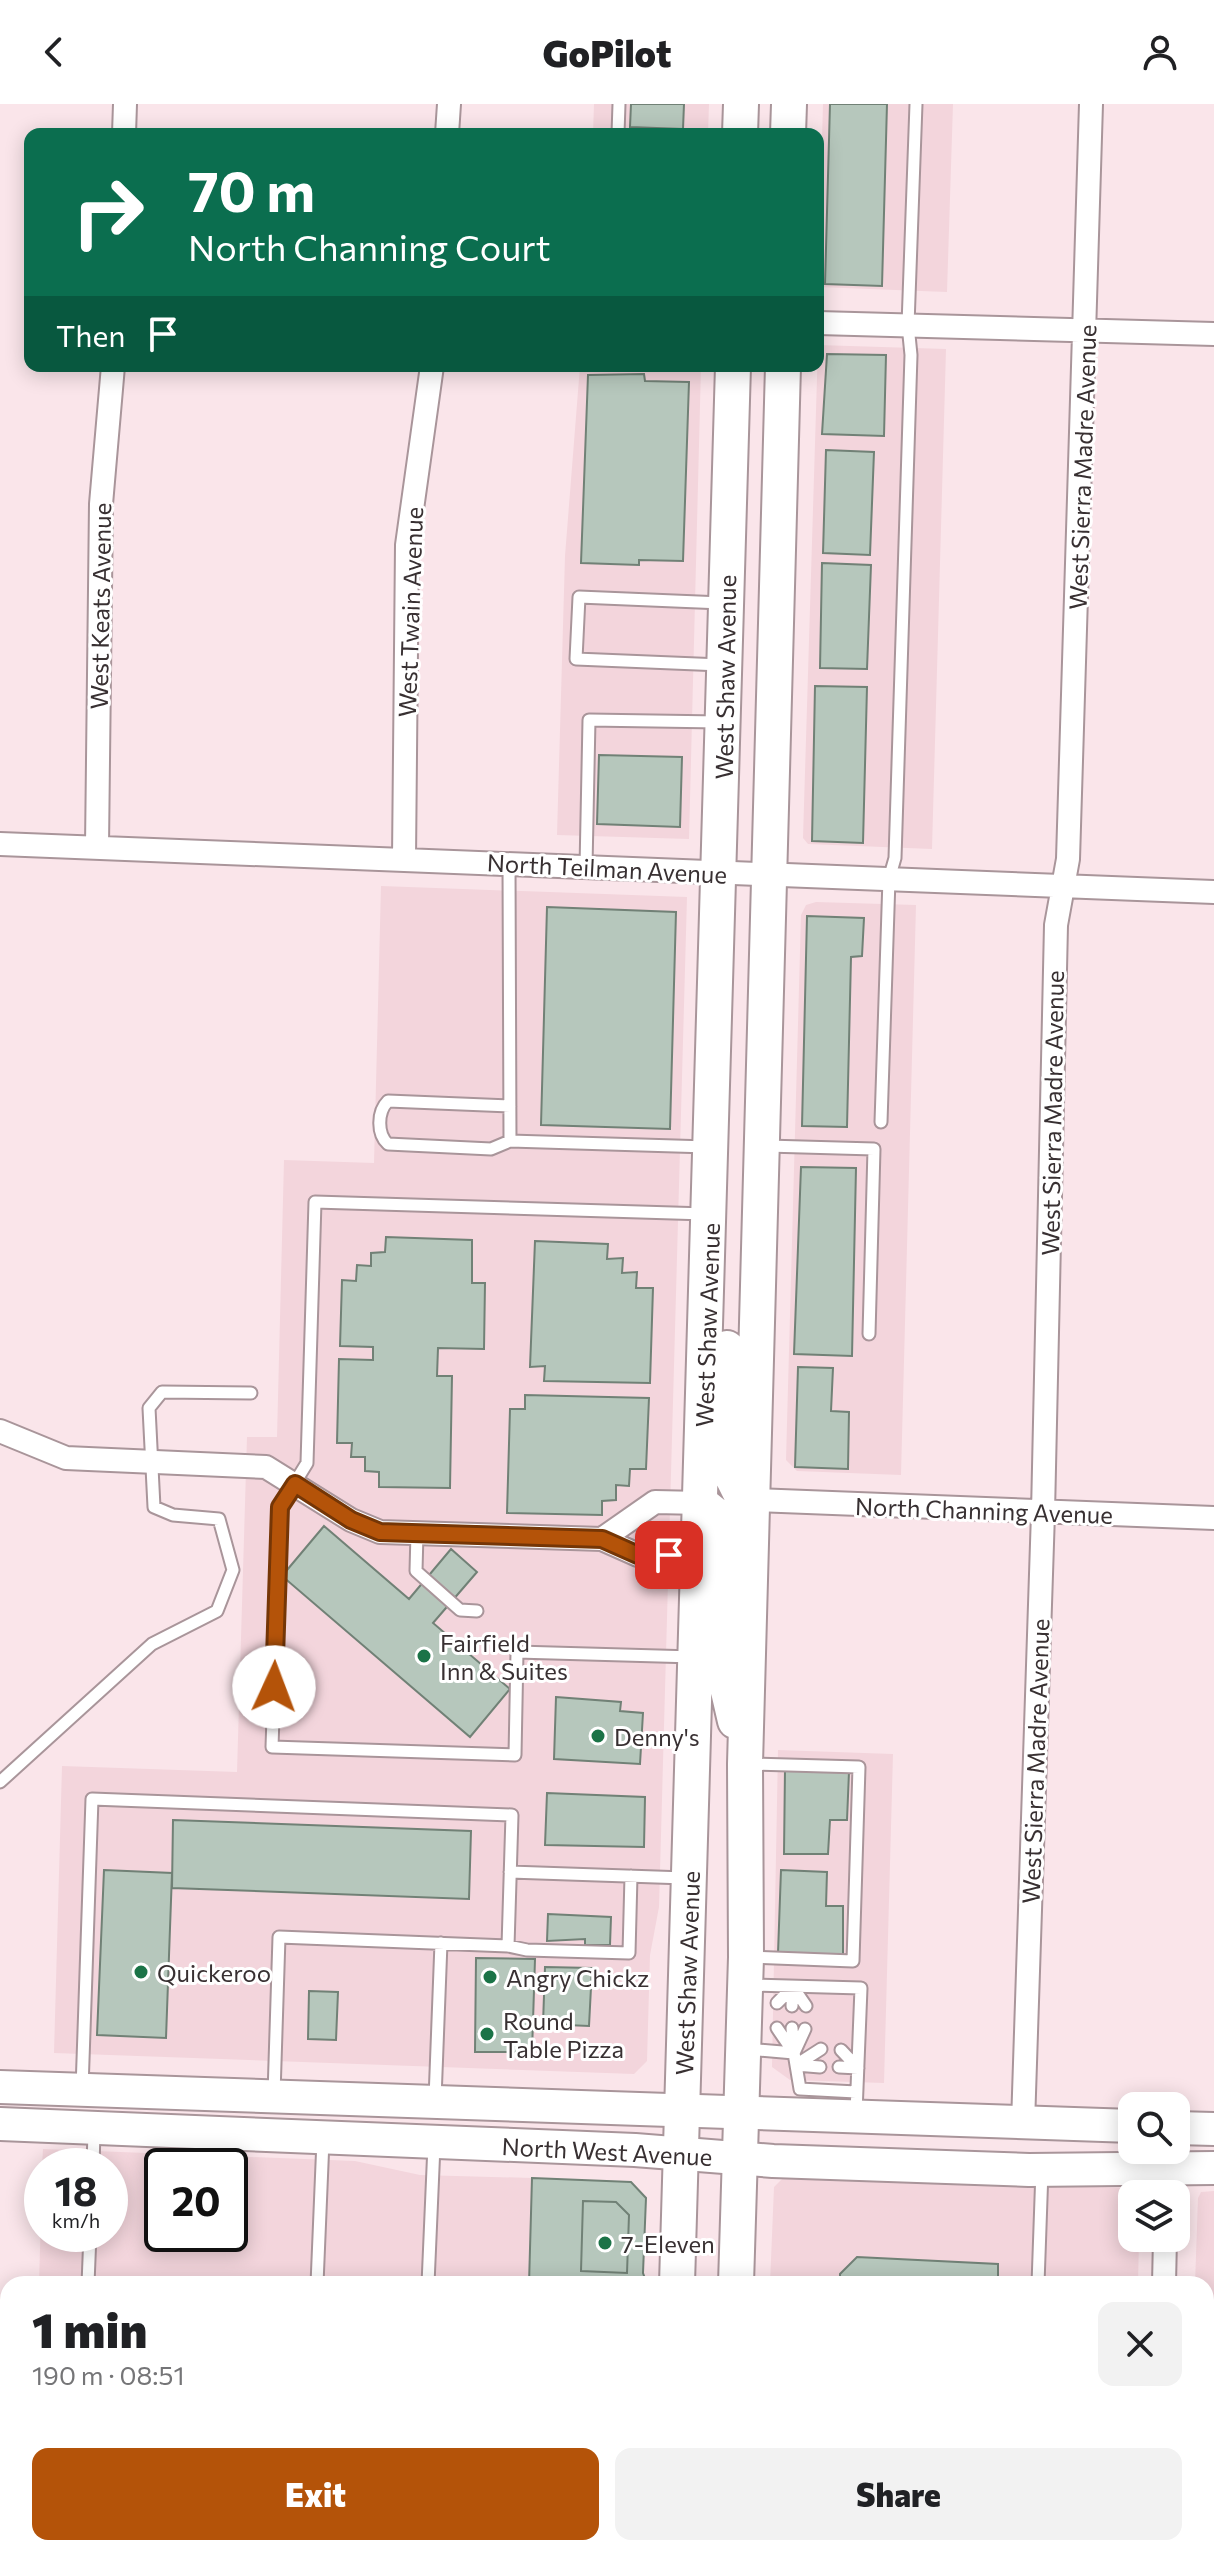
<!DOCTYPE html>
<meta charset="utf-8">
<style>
body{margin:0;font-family:Commissioner,sans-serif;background:#f2f2f2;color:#202124;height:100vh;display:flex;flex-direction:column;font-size:30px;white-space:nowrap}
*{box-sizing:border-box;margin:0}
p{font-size:26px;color:#757577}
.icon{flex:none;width:44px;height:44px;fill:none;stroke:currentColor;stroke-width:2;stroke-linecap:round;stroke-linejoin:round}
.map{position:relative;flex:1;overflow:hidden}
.side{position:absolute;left:0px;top:2172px;width:1214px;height:280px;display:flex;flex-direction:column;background:#fff;border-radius:24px 24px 0 0;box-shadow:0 4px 20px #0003}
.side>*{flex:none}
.banner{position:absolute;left:24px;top:24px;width:800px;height:244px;border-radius:16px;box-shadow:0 4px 20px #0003;background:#0b6e4f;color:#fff;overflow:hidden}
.buttons{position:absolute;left:1118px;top:1988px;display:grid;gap:16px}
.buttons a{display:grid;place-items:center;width:72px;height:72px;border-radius:16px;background:#fff;box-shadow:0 4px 20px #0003;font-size:40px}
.speed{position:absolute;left:24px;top:2044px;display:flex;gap:16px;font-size:40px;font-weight:700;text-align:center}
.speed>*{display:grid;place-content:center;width:104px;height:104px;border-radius:50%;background:#fff;box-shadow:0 4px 20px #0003;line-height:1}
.speed small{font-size:20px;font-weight:400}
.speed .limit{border:4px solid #111;border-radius:12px;background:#fff;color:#111}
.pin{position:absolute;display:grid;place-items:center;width:68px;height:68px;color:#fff;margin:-34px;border-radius:16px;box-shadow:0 4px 12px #0006}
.me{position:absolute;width:88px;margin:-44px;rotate:2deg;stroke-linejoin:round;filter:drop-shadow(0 0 6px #0008)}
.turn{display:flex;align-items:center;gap:28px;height:168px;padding:0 32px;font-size:36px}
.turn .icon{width:104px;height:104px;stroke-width:2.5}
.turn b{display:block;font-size:56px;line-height:68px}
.then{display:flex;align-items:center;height:76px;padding:0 32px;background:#0003;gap:16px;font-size:30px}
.round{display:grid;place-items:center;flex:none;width:84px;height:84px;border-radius:16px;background:#f2f2f2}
.overview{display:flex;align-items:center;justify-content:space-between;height:136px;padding:0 32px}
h1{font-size:48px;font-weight:800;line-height:60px}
.action{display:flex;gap:16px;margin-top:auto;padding:16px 32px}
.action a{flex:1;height:92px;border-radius:16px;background:#b45309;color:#fff;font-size:32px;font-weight:800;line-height:92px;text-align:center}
.action a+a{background:#f2f2f2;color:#202124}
header{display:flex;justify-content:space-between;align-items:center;height:104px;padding:0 32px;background:#fff;font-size:36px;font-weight:800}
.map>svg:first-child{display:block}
.built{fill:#f3d5dc;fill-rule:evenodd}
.building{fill:#b6c7bc;stroke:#718176;stroke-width:2}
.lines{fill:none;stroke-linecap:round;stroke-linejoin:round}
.service-casing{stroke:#a9959a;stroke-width:15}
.minor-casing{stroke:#a9959a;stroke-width:26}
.secondary-casing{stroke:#a9959a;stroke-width:36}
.primary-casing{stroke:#a9959a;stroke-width:38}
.service{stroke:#fff;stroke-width:11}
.minor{stroke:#fff;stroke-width:22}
.secondary{stroke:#fff;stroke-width:32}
.primary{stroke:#fff;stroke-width:34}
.route-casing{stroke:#753606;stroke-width:20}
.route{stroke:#b45309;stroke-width:14}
.poi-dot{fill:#1b7347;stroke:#fff;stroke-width:3}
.labels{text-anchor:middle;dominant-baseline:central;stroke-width:6;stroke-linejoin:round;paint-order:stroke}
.street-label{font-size:24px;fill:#383032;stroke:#fff}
.poi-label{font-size:24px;fill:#383032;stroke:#fff;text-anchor:start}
</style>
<header><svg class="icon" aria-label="back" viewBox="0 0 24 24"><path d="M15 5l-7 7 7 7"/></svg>GoPilot<svg class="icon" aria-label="person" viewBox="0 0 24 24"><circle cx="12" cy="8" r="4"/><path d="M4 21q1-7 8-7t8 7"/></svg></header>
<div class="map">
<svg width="1214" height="2452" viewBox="0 0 1214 2452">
<rect width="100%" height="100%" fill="#fae5ea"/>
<!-- built -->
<path class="built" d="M 594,0 L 709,0 L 708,30 L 593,30 Z
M 823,0 L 953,0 L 947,188 L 818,183 Z
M 818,241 L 946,245 L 932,745 L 808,740 L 803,734 Z
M 580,262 L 701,262 L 689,735 L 557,731 L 565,452 Z
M 381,782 L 687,793 L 659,1803 L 650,1851 L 647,1957 L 634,1970 L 54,1949 L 62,1662 L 237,1668 L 247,1333 L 277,1333 L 284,1056 L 374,1059 Z
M 816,798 L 916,801 L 901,1371 L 797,1367 L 786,1356 L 801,811 L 806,801 Z
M 778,1646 L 893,1650 L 884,1979 L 790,1976 L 772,1963 Z
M 43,2045 L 355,2057 L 420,2071 L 532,2074 L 529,2180 L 39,2180 L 42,2075 L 42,2130 L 110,2130 L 110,2062 L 42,2062 ZM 162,2062 L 230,2062 L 230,2130 L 162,2130 Z
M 783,2074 L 1133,2084 L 1140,2090 L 1132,2090 L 1132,2134 L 1139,2134 L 1138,2180 L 770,2180 L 774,2083 Z
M 1214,2087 L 1214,2297 L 1206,2297 L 1206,2180 L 1195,2180 L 1198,2094 L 1201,2088 Z
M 30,2444 L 640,2444 L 640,2452 L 30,2452 Z
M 755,2444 L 1129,2444 L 1129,2452 L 755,2452 Z"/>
<!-- building -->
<path class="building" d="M 631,0 L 684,0 L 683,25 L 630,23 Z
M 830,0 L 887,0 L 882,182 L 825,180 Z
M 827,250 L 886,251 L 884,332 L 822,330 Z
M 644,270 L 645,277 L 689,278 L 683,457 L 639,456 L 639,461 L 581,459 L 588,271 Z
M 826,346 L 874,348 L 870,451 L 823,449 Z
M 822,459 L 871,461 L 867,565 L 820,564 Z
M 815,582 L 867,583 L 863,739 L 812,737 Z
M 599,651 L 682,653 L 680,723 L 597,720 Z
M 547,803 L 676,808 L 670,1025 L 541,1021 Z
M 807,812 L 864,814 L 862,852 L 851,853 L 847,1023 L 802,1022 Z
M 801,1063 L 856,1064 L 852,1252 L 794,1250 Z
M 386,1133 L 472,1136 L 472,1179 L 485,1179 L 484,1245 L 438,1244 L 437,1272 L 452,1272 L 450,1384 L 379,1383 L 379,1368 L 365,1367 L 365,1353 L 351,1353 L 352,1339 L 337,1339 L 339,1255 L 373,1256 L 373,1243 L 340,1242 L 342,1176 L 356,1177 L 357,1161 L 371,1162 L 371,1149 L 385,1148 Z
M 535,1137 L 608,1140 L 607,1155 L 623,1154 L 622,1169 L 637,1168 L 636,1184 L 653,1184 L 650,1279 L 544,1277 L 545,1262 L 530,1263 Z
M 798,1263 L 833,1264 L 831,1307 L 849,1308 L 848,1365 L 795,1363 Z
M 525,1291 L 649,1294 L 646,1365 L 630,1365 L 629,1382 L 616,1381 L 616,1396 L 602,1397 L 602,1411 L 507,1409 L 510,1305 L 525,1305 Z
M 324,1422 L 409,1495 L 451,1445 L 477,1468 L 433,1519 L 510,1585 L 470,1633 L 282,1472 Z
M 556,1593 L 621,1598 L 620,1607 L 643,1609 L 640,1660 L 554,1655 Z
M 785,1665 L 849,1668 L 847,1716 L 830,1716 L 828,1750 L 784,1750 Z
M 547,1689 L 645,1693 L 644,1743 L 545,1741 Z
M 173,1716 L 471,1727 L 469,1795 L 172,1784 Z
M 104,1766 L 172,1769 L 166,1934 L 97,1931 Z
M 781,1766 L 827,1768 L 826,1802 L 843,1802 L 843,1851 L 778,1849 Z
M 548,1810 L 611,1813 L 610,1841 L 585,1841 L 585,1835 L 547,1837 Z
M 476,1854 L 535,1855 L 532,1948 L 475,1948 Z
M 545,1863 L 592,1864 L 589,1922 L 543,1920 Z
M 309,1887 L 338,1888 L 336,1936 L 308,1935 Z
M 532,2074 L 631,2078 L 646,2094 L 643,2169 L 647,2180 L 529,2180 Z
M 583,2097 L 616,2098 L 629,2111 L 627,2169 L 581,2167 Z
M 857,2153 L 998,2160 L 998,2180 L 840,2180 L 840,2170 Z
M 927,2444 L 1053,2444 L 1052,2452 L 927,2452 Z"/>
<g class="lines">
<!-- service casing -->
<g class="service-casing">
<path id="service" d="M 618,30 L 619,0
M 721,561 L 576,555 L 579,493 L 722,499
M 509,760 L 510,1037 L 708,1043
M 586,763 L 589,616 L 719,618
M 510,1002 L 388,997 C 377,1008 377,1030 388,1040 L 491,1045 L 510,1037
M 881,1018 L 889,775 L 895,754 L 911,251 L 908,221 L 916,0
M 767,1042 L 874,1045 L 869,1230
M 417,1429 L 416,1467 L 460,1506 L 477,1507
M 694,1553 L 517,1548 L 515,1651 L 272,1643 L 280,1403 L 307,1359 L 315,1098 L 706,1110
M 750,1660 L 859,1663 L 853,1857 L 750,1853
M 0,1678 L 152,1540 L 217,1507 L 233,1466 L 219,1415 L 173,1411 L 154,1403 L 149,1304 L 162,1288 L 251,1289
M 510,1768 L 685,1774
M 508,1842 L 527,1846 L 629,1849 L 631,1772
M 750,1881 L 861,1884 L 856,2009
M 777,1899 L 793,1883
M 792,1902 L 793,1883 L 806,1902
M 792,1924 L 794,1949 L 805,1925
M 746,1945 L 794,1949 L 777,1924
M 794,1949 L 800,1985 L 856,1988
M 820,1963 L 796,1961 L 821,1945
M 839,1963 L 858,1964 L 841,1946
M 82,1985 L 92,1695 L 512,1711 L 508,1842 L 279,1833 L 274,1990
M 435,1995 L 441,1839
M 93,2062 L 94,2028
M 88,2180 L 90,2130
M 317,2180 L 323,2036
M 428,2180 L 434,2041
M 1038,2180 L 1042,2066
M 1206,2282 L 1214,2282
M 502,2444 L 665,2450
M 77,2452 L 77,2444
M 306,2452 L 306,2444
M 457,2452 L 461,2444
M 915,2452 L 916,2444
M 1100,2452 L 1100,2444"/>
</g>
<!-- minor casing -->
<g class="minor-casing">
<path id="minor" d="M 124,30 L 125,0
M 447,30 L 449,0
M 818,219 L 1214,230
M 0,740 L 1214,788
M 97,742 L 101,400 L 113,262
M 404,755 L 407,441 L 432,262
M 0,1327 L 66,1354 L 266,1363 L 351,1416 L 380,1428 L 602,1435 L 638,1451 L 700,1452
M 753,1396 L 1214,1414
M 602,1435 L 655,1398 L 701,1399
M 1023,2020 L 1043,1409 L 1056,821 L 1068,755 L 1091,0
M 1167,2090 L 1167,2063
M 1164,2180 L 1165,2134
M 1157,2452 L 1157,2444"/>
</g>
<!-- secondary casing -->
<g class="secondary-casing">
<path id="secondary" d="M 0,1983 L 1132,2022
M 0,2020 L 635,2046 L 773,2057 L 1029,2066 L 1214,2064
M 1176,2024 L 1214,2025"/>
</g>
<!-- primary casing -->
<g class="primary-casing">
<path id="primary" d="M 740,30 L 741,0
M 788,30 L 789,0
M 727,1244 L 731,1371 L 741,1391 L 753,1396
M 701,1399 L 722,1416 L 725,1429 L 721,1557 L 735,1617
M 677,2180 L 733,262
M 736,2180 L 746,1853 L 745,1660 L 783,262
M 669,2452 L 669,2444
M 725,2452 L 725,2444"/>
</g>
<!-- service -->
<use href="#service" class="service"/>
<!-- minor -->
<use href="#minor" class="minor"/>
<!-- secondary -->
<use href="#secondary" class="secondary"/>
<!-- primary -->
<use href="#primary" class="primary"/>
</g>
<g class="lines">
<!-- route casing -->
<g class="route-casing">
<path id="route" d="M 274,1583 L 280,1403 L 295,1380 L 351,1416 L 380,1428 L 602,1435 L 638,1451 L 669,1451"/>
</g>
<!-- route -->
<use href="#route" class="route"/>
</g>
<!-- markers -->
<g class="poi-dot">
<circle cx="424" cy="1552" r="8"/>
<circle cx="598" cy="1632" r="8"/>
<circle cx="141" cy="1868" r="8"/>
<circle cx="490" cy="1873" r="8"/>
<circle cx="487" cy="1930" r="8"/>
<circle cx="605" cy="2139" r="8"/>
</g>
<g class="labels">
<!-- street labels -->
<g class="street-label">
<text transform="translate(1082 363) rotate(-88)">West Sierra Madre Avenue</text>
<text transform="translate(100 502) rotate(-89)">West Keats Avenue</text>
<text transform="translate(410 508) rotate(-88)">West Twain Avenue</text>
<text transform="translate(725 573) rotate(-89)">West Shaw Avenue</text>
<text transform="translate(607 764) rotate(3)">North Teilman Avenue</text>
<text transform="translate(1052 1009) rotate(-89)">West Sierra Madre Avenue</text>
<text transform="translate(707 1221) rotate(-88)">West Shaw Avenue</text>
<text transform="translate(984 1406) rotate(2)">North Channing Avenue</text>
<text transform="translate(1035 1657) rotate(-88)">West Sierra Madre Avenue</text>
<text transform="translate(687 1869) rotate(-88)">West Shaw Avenue</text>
<text transform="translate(607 2047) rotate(3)">North West Avenue</text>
</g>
<!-- poi labels -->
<g class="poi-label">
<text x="440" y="1538">Fairfield<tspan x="440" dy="28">Inn &amp; Suites</tspan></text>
<text x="614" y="1632">Denny's</text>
<text x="157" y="1868">Quickeroo</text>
<text x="506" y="1873">Angry Chickz</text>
<text x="503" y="1916">Round<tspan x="503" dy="28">Table Pizza</tspan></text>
<text x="621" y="2139">7-Eleven</text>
</g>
</g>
</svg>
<div class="buttons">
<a><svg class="icon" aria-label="search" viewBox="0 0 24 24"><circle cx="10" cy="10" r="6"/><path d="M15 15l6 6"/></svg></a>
<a><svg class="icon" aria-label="layers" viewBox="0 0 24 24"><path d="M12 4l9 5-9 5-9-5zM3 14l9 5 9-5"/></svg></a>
</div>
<div class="speed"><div>18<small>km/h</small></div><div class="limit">20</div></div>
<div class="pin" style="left:669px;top:1451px;background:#d93025"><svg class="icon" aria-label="arrive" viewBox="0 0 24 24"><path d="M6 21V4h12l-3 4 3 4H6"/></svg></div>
<svg class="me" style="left:274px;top:1583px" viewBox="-20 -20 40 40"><circle r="19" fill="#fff"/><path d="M0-13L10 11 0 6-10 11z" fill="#b45309"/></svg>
<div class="banner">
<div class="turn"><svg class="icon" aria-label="right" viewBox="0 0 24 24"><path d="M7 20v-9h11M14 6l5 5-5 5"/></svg><div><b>70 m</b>North Channing Court</div></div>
<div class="then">Then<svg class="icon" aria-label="arrive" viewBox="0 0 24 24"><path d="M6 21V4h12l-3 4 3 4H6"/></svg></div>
</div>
<section class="side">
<div class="overview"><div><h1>1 min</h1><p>190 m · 08:51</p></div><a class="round"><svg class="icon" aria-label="close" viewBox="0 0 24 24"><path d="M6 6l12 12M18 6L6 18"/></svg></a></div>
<div class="action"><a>Exit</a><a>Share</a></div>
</section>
</div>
